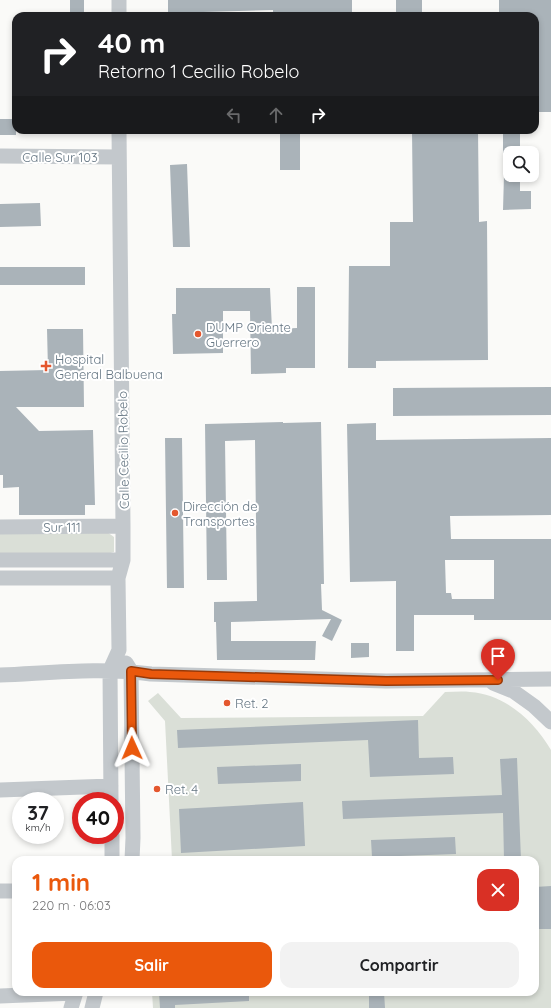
<!DOCTYPE html>
<html lang="es">
<meta charset="utf-8">
<style>
body{margin:0;font-family:Quicksand,sans-serif;background:#f2f2f2;color:#202124;height:100vh;display:flex;flex-direction:column;font-size:15px;white-space:nowrap}
*{box-sizing:border-box;margin:0}
p{font-size:13px;color:#757577}
.icon{flex:none;width:22px;height:22px;fill:none;stroke:currentColor;stroke-width:2;stroke-linecap:round;stroke-linejoin:round}
.map{position:relative;flex:1;overflow:hidden}
.panel{position:absolute;left:12px;top:856px;width:527px;height:140px;display:flex;flex-direction:column;background:#fff;border-radius:12px;box-shadow:0 2px 6px #0003}
.panel>*{flex:none}
.guide{position:absolute;left:12px;top:12px;width:527px;height:122px;border-radius:12px;box-shadow:0 2px 6px #0003;background:#202124;color:#fff;overflow:hidden}
.tools{position:absolute;left:503px;top:146px;display:grid;gap:8px}
.tools a{display:grid;place-items:center;width:36px;height:36px;border-radius:8px;background:#fff;box-shadow:0 2px 6px #0003;font-size:20px}
.speed{position:absolute;left:12px;top:792px;display:flex;gap:8px;font-size:20px;font-weight:700;text-align:center}
.speed>*{display:grid;place-content:center;width:52px;height:52px;border-radius:50%;background:#fff;box-shadow:0 2px 6px #0003;line-height:1}
.speed small{font-size:10px;font-weight:400}
.speed .limit{border:6px solid #d22;background:#fff;color:#111}
.pin{position:absolute;display:grid;place-items:center;width:34px;height:34px;color:#fff;margin:-41px -17px;border-radius:50% 50% 50% 0;rotate:-45deg;box-shadow:0 0 4px #0007}
.pin .icon{rotate:45deg}
.me{position:absolute;width:44px;margin:-22px;rotate:359deg;stroke-linejoin:round;filter:drop-shadow(0 0 3px #0008)}
.turn{display:flex;align-items:center;gap:14px;height:84px;padding:0 20px;font-size:18px}
.turn .icon{width:52px;height:52px;stroke-width:2.5}
.turn b{display:block;font-size:28px;line-height:34px}
.lanes{display:flex;align-items:center;height:38px;padding:0 20px;background:#0003;justify-content:center;gap:20px;direction:ltr}
.lanes .off{opacity:.35}
.round{display:grid;place-items:center;flex:none;width:42px;height:42px;border-radius:12px;background:#f2f2f2}
.summary{display:flex;align-items:center;justify-content:space-between;height:68px;padding:0 20px}
h1{font-size:24px;font-weight:700;line-height:30px;color:#ea580c}
.cta{display:flex;gap:8px;margin-top:auto;padding:8px 20px}
.cta a{flex:1;height:46px;border-radius:12px;background:#ea580c;color:#fff;font-size:16px;font-weight:700;line-height:46px;text-align:center}
.cta a+a{background:#f2f2f2;color:#202124}
.map>svg:first-child{display:block}
.green{fill:#dadfd7}
.building{fill:#aab3b9;fill-rule:evenodd}
.lines{fill:none;stroke-linecap:round;stroke-linejoin:round}
.minor{stroke:#c3c8cc;stroke-width:15}
.route-casing{stroke:#983908;stroke-width:10}
.route{stroke:#ea580c;stroke-width:7}
.poi-dot{fill:#e4572e;stroke:#fff;stroke-width:1.5}
.labels{text-anchor:middle;dominant-baseline:central;stroke-width:4;stroke-linejoin:round;paint-order:stroke}
.street-label{font-size:13px;fill:#657683;stroke:#fff}
.poi-label{font-size:13px;fill:#657683;stroke:#fff;text-anchor:start}
</style>
<div class="map">
<svg width="551" height="1008" viewBox="0 0 551 1008">
<rect width="100%" height="100%" fill="#fafaf8"/>
<!-- green -->
<path class="green" d="M 107,532 L 114,537 L 114,552 L 107,554 L 0,555 L 0,534 Z
M 445,692 C 453,692 462,691 470,692 C 505,694 534,721 551,750 L 551,1008 L 153,1008 L 152,992 L 535,992 L 535,860 L 172,860 L 165,721 L 148,701 L 158,693 L 181,718 L 423,716 Z"/>
<!-- building -->
<path class="building" d="M 70,0 L 84,0 L 84,16 L 70,16 Z
M 168,0 L 352,0 L 352,16 L 273,16 L 273,10 L 168,13 Z
M 396,0 L 422,0 L 422,16 L 396,16 Z
M 499,0 L 551,0 L 551,112 L 535,112 L 535,16 L 499,16 Z
M 0,119 L 16,119 L 16,135 L 0,135 Z
M 280,130 L 300,130 L 300,170 L 280,170 Z
M 412,130 L 478,130 L 479,222 L 487,221 L 488,360 L 376,361 L 376,368 L 348,368 L 349,266 L 390,266 L 390,222 L 413,222 Z
M 503,130 L 520,130 L 520,153 L 503,153 Z
M 187,164 L 190,247 L 173,247 L 170,165 Z
M 504,175 L 520,175 L 520,191 L 531,191 L 531,209 L 503,210 Z
M 40,203 L 41,226 L 0,227 L 0,204 Z
M 0,267 L 85,267 L 85,285 L 0,285 Z
M 297,287 L 315,287 L 315,368 L 286,368 L 286,373 L 251,374 L 250,311 L 223,311 L 223,353 L 173,354 L 172,314 L 176,314 L 176,288 L 270,288 L 272,329 L 297,328 Z
M 47,329 L 83,329 L 84,407 L 16,407 L 39,431 L 93,430 L 95,505 L 85,505 L 85,515 L 19,515 L 19,487 L 3,488 L 3,475 L 0,475 L 0,371 L 48,370 Z
M 551,387 L 551,415 L 393,416 L 393,388 Z
M 283,422 L 283,423 L 321,422 L 324,584 L 321,584 L 322,610 L 342,620 L 332,641 L 322,636 L 331,619 L 231,622 L 231,641 L 316,641 L 315,660 L 217,660 L 216,622 L 214,622 L 214,602 L 257,601 L 255,440 L 225,441 L 227,580 L 207,580 L 205,424 Z
M 376,423 L 376,440 L 551,438 L 551,515 L 450,516 L 451,539 L 551,539 L 551,620 L 474,620 L 474,615 L 414,615 L 414,651 L 396,651 L 396,581 L 350,582 L 347,424 ZM 445,560 L 494,560 L 494,599 L 452,599 L 451,593 L 446,593 Z
M 165,438 L 182,438 L 184,588 L 167,588 Z
M 351,643 L 369,643 L 369,657 L 351,658 Z
M 418,720 L 419,758 L 453,757 L 454,774 L 370,777 L 368,740 L 178,748 L 177,730 Z
M 517,758 L 521,860 L 504,860 L 503,813 L 343,819 L 342,801 L 502,795 L 500,759 Z
M 301,764 L 301,781 L 218,784 L 217,767 Z
M 303,802 L 305,846 L 181,853 L 179,809 Z
M 455,837 L 456,854 L 372,857 L 371,840 Z
M 551,886 L 551,929 L 535,929 L 535,887 Z
M 159,992 L 249,992 L 249,1001 L 175,1005 L 175,1008 L 160,1008 Z
M 369,992 L 384,992 L 385,1008 L 369,1008 Z"/>
<g class="lines">
<!-- minor -->
<path class="minor" d="M 119,0 L 119,16
M 0,156 L 119,157
M 0,527 L 123,526
M 0,560 L 123,560
M 0,578 L 118,578
M 126,663 L 131,671 L 133,838 L 132,860
M 0,675 C 50,673 101,667 151,674 L 386,681 L 551,679
M 493,683 L 513,691 L 534,706 L 551,722
M 0,790 L 111,786
M 111,801 L 110,670 L 119,650 L 118,578 L 123,560 L 123,526 L 119,130
M 112,835 L 112,860
M 0,891 L 16,891
M 0,996 L 75,993
M 71,1008 L 76,992
M 92,1008 L 96,992"/>
</g>
<g class="lines">
<!-- route casing -->
<g class="route-casing">
<path id="route" d="M 132,748 L 131,671 L 151,674 L 386,681 L 498,680"/>
</g>
<!-- route -->
<use href="#route" class="route"/>
</g>
<!-- markers -->
<g class="poi-dot">
<circle cx="198" cy="334" r="4"/>
<path d="M44 360h4v4h4v4h-4v4h-4v-4h-4v-4h4z"/>
<circle cx="175" cy="513" r="4"/>
<circle cx="227" cy="703" r="4"/>
<circle cx="157" cy="789" r="4"/>
</g>
<g class="labels">
<!-- street labels -->
<g class="street-label">
<text x="60" y="157">Calle Sur 103</text>
<text transform="translate(123 450) rotate(-91)">Calle Cecilio Robelo</text>
<text x="62" y="527">Sur 111</text>
</g>
<!-- poi labels -->
<g class="poi-label">
<text x="206" y="327">DUMP Oriente<tspan x="206" dy="15">Guerrero</tspan></text>
<text x="55" y="359">Hospital<tspan x="55" dy="15">General Balbuena</tspan></text>
<text x="183" y="506">Dirección de<tspan x="183" dy="15">Transportes</tspan></text>
<text x="235" y="703">Ret. 2</text>
<text x="165" y="789">Ret. 4</text>
</g>
</g>
</svg>
<div class="tools">
<a><svg class="icon" aria-label="search" viewBox="0 0 24 24"><circle cx="10" cy="10" r="6"/><path d="M15 15l6 6"/></svg></a>
</div>
<div class="speed"><div>37<small>km/h</small></div><div class="limit">40</div></div>
<div class="pin" style="left:498px;top:680px;background:#d93025"><svg class="icon" aria-label="arrive" viewBox="0 0 24 24"><path d="M6 21V4h12l-3 4 3 4H6"/></svg></div>
<svg class="me" style="left:132px;top:748px" viewBox="-20 -20 40 40"><path d="M0-17L14 15 0 8-14 15z" fill="#ea580c" stroke="#fff" stroke-width="4"/></svg>
<div class="guide">
<div class="turn"><svg class="icon" aria-label="right" viewBox="0 0 24 24"><path d="M7 20v-9h11M14 6l5 5-5 5"/></svg><div><b>40 m</b>Retorno 1 Cecilio Robelo</div></div>
<div class="lanes"><svg class="icon off" aria-label="left" viewBox="0 0 24 24"><path d="M17 20v-9H6M10 6l-5 5 5 5"/></svg><svg class="icon off" aria-label="ahead" viewBox="0 0 24 24"><path d="M12 20V5M6 11l6-6 6 6"/></svg><svg class="icon" aria-label="right" viewBox="0 0 24 24"><path d="M7 20v-9h11M14 6l5 5-5 5"/></svg></div>
</div>
<section class="panel">
<div class="summary"><div><h1>1 min</h1><p>220 m · 06:03</p></div><a class="round" style="background:#d93025;color:#fff"><svg class="icon" aria-label="close" viewBox="0 0 24 24"><path d="M6 6l12 12M18 6L6 18"/></svg></a></div>
<div class="cta"><a>Salir</a><a>Compartir</a></div>
</section>
</div>
